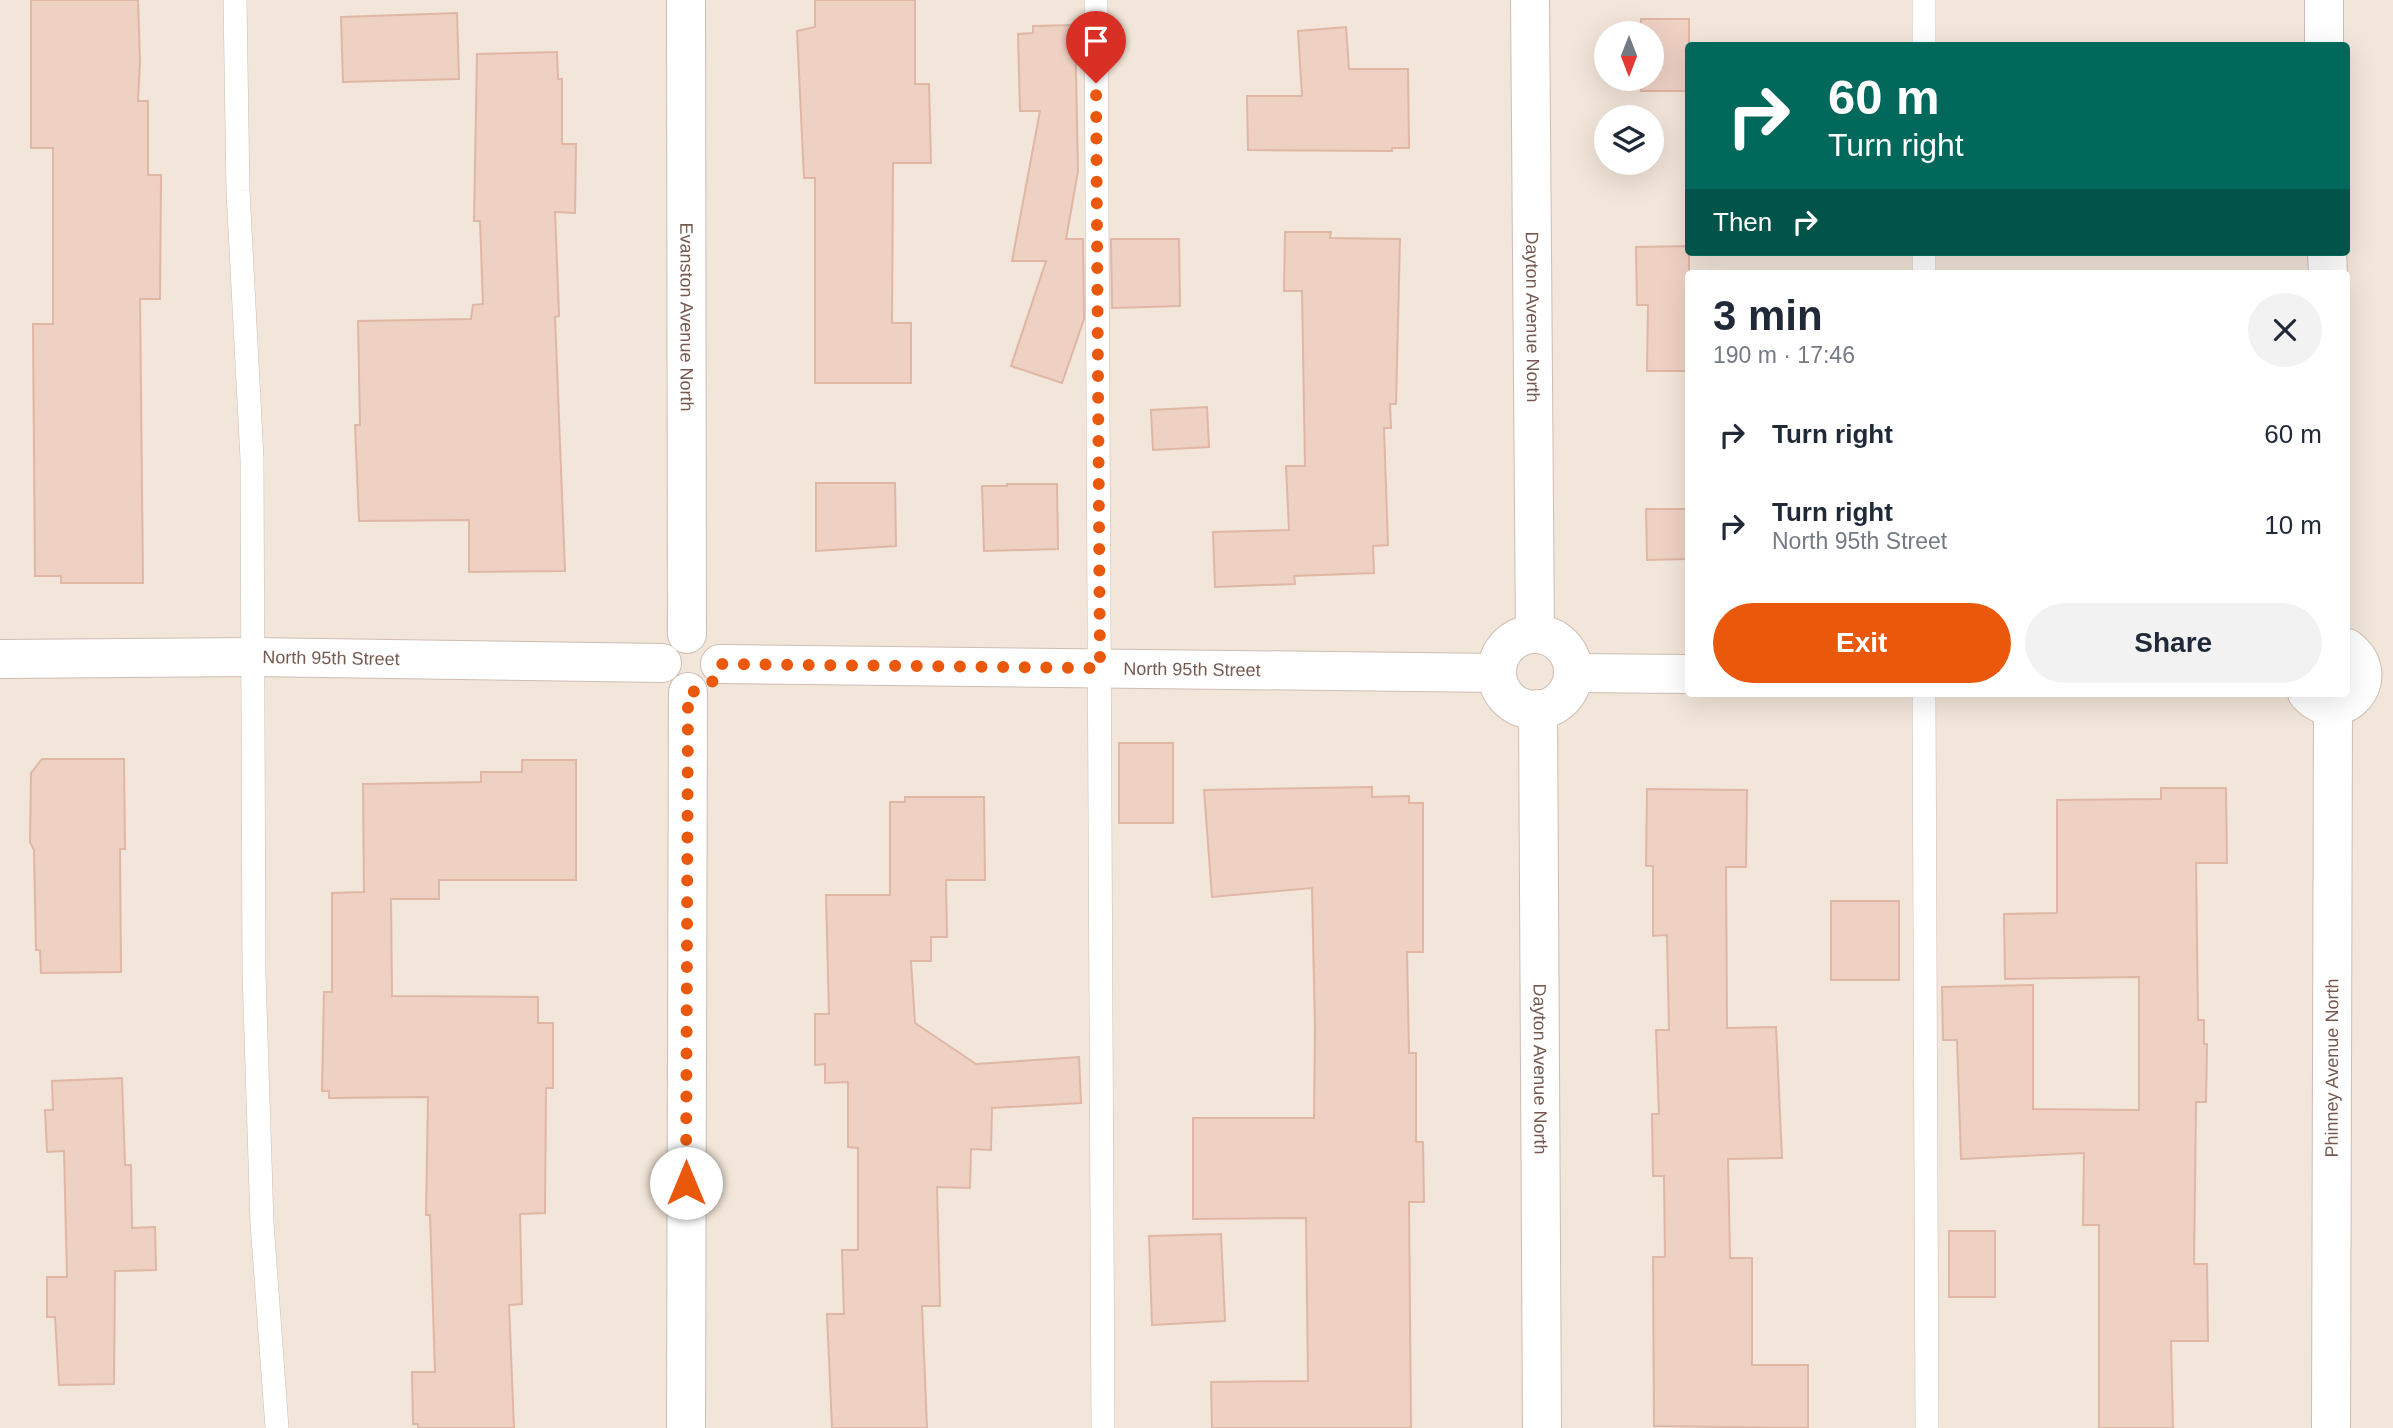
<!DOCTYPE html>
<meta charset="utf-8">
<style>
body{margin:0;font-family:Arial,sans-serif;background:#f2f2f3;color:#1f2937;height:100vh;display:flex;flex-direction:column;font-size:26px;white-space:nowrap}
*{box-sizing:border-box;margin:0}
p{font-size:23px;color:#747a83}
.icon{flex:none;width:38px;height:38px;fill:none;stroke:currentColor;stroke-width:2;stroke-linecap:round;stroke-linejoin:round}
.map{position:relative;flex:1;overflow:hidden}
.sheet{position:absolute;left:1685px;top:270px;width:665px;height:427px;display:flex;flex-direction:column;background:#fff;border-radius:7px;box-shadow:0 7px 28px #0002}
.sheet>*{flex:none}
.banner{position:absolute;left:1685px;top:42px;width:665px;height:214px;border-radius:7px;box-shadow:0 7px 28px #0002;background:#00695c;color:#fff;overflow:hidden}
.needle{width:46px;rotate:180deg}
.controls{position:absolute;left:1594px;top:21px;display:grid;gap:14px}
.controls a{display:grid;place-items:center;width:70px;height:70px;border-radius:50%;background:#fff;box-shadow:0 7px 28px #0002;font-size:35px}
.pin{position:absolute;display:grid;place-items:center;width:60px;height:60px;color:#fff;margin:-72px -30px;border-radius:50% 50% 50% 0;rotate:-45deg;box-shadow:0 0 7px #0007}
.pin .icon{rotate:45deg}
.me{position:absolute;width:77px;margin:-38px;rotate:0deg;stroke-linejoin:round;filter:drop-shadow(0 0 5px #0008)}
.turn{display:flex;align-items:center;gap:24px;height:147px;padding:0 28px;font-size:32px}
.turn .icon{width:91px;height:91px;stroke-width:2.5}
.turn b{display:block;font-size:49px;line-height:60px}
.then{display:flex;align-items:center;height:66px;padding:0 28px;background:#0003;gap:14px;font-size:26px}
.round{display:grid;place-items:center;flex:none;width:74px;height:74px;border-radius:37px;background:#f2f2f3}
.summary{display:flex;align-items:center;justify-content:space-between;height:119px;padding:0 28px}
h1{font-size:42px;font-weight:700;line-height:52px}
.button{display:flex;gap:14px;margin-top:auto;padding:14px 28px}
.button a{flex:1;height:80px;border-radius:42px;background:#ea580c;color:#fff;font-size:28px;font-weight:700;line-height:80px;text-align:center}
.button a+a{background:#f2f2f3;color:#1f2937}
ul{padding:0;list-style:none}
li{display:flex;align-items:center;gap:21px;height:91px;padding:0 28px}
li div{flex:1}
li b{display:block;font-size:26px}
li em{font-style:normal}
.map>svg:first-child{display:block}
.residential{fill:#f2e5d9;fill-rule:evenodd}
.building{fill:#efd1c4;stroke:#e0b6a5;stroke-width:2}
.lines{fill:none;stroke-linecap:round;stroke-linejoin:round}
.service-casing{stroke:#cfbdb3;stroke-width:24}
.minor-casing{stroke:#cfbdb3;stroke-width:40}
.service{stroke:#fff;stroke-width:23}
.minor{stroke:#fff;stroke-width:38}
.route{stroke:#ea580c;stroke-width:12;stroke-dasharray:0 21.6}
.labels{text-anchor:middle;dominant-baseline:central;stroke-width:5;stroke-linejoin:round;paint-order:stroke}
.street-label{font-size:18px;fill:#75594f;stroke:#fef7f1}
</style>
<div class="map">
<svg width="2393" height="1428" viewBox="0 0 2393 1428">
<rect width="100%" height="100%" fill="#fbf3ea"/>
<!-- residential -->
<path class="residential" d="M 0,0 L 2393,0 L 2393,1428 L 0,1428 ZM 1606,33 L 1652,33 L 1652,79 L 1606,79 ZM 1689,46 L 2347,46 L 2347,252 L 1689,252 ZM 1606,117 L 1652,117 L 1652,163 L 1606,163 ZM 1689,273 L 2347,273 L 2347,693 L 1689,693 Z"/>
<!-- building -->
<path class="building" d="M 31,0 L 138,0 L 140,62 L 138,101 L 148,101 L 148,175 L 161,175 L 160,299 L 140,299 L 143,583 L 61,583 L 61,576 L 35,576 L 33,324 L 53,324 L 53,148 L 31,148 Z
M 815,0 L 915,0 L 915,84 L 929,84 L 931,163 L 893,163 L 892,323 L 911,323 L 911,383 L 815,383 L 815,178 L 804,178 L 797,31 L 815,27 Z
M 457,13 L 459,79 L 343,82 L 341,17 Z
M 1641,19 L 1689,19 L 1689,91 L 1641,91 L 1641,79 L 1652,79 L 1652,33 L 1641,33 Z
M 1075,25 L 1078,171 L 1066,239 L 1083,239 L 1084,319 L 1062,383 L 1011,366 L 1046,261 L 1012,261 L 1040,111 L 1020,111 L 1018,34 L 1033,33 L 1033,26 Z
M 1346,27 L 1349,69 L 1408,69 L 1409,148 L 1392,148 L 1392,151 L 1248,150 L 1247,96 L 1302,96 L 1298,31 Z
M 557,52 L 558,79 L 562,79 L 562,144 L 576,144 L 575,213 L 555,212 L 559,316 L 555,317 L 565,571 L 469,572 L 469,520 L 359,521 L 355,425 L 360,425 L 358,321 L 471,319 L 473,305 L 483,304 L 480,221 L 474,221 L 477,54 Z
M 1285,232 L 1331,232 L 1330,238 L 1400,239 L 1396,404 L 1390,404 L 1391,428 L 1384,428 L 1388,545 L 1373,546 L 1374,573 L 1294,576 L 1295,584 L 1215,587 L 1213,532 L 1289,530 L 1286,466 L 1305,466 L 1302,291 L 1284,291 Z
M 1111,239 L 1179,239 L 1180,306 L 1112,308 Z
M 1689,246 L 1689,371 L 1647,371 L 1648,305 L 1637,305 L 1636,247 Z
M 1207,407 L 1209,447 L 1153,450 L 1151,410 Z
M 816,483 L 895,483 L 896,546 L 816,551 Z
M 1007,484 L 1057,484 L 1058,549 L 984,551 L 982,486 L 1007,486 Z
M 1646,509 L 1689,509 L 1689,559 L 1647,560 Z
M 1119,743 L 1173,743 L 1173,823 L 1119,823 Z
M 42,759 L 124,759 L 125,849 L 120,849 L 121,972 L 41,973 L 40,950 L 36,950 L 34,850 L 30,842 L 31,773 Z
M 522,760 L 576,760 L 576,880 L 439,880 L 439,899 L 391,899 L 392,996 L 538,997 L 538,1023 L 553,1023 L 553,1088 L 546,1088 L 545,1213 L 520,1214 L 522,1304 L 509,1305 L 514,1428 L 418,1428 L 418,1424 L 413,1424 L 412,1372 L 435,1372 L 430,1215 L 426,1215 L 428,1097 L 329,1098 L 329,1091 L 322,1091 L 324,992 L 332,992 L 332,893 L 364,892 L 363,784 L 481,782 L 481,772 L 522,772 Z
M 1372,787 L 1372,797 L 1409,796 L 1409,803 L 1423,803 L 1423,952 L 1407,952 L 1409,1053 L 1416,1053 L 1416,1142 L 1423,1142 L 1424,1202 L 1409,1202 L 1411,1428 L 1212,1428 L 1211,1382 L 1308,1381 L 1306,1218 L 1193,1219 L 1193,1118 L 1314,1118 L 1315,1028 L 1312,888 L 1212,897 L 1204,790 Z
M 2161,788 L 2226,788 L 2227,863 L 2196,863 L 2198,1020 L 2204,1020 L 2204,1044 L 2207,1044 L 2206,1102 L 2196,1102 L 2194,1264 L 2207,1264 L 2208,1341 L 2171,1341 L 2173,1428 L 2099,1428 L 2099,1225 L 2083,1225 L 2084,1153 L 1961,1159 L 1957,1040 L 1943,1040 L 1942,987 L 2033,985 L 2033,1109 L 2139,1110 L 2139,977 L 2005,979 L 2004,914 L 2057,913 L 2057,800 L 2161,799 Z
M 1647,789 L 1747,790 L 1746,867 L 1726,867 L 1727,1028 L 1776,1027 L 1782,1158 L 1728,1159 L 1730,1258 L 1752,1258 L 1752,1365 L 1808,1365 L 1808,1428 L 1654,1426 L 1653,1257 L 1665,1257 L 1664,1176 L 1653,1176 L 1652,1114 L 1659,1114 L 1656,1030 L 1669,1030 L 1667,935 L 1653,936 L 1653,866 L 1646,866 Z
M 905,797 L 984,797 L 985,880 L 946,880 L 947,937 L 931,937 L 931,961 L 911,961 L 915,1023 L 976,1064 L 1079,1057 L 1081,1103 L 992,1108 L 991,1150 L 971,1149 L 970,1188 L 937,1187 L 940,1306 L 922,1306 L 927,1428 L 832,1428 L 827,1314 L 844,1314 L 842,1250 L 858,1250 L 858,1148 L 848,1147 L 848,1082 L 825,1083 L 825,1064 L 815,1065 L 815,1014 L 829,1014 L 826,895 L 890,895 L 890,802 L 905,802 Z
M 1831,901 L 1899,901 L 1899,980 L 1831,980 Z
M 122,1078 L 125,1165 L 131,1165 L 132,1228 L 155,1227 L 156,1270 L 115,1271 L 114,1384 L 59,1385 L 55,1317 L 47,1317 L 47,1277 L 67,1277 L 64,1151 L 47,1152 L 45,1110 L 53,1110 L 52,1081 Z
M 1949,1231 L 1995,1231 L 1995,1297 L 1949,1297 Z
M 1221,1234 L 1225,1321 L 1152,1325 L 1149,1236 Z"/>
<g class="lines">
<!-- service casing -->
<g class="service-casing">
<path id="service" d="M 235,0 L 238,191 L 252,459 L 254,973 L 262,1223 L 277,1428
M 1096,0 L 1103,1428
M 1924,46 L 1924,0
M 1924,273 L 1924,252
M 1924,693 L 1927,1428"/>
</g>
<!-- minor casing -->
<g class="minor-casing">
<g id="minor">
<path id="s1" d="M 686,0 L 687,634"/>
<path id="s2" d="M 1530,0 L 1535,634"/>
<path d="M 2324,0 L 2324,46"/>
<path d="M 2327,252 L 2328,273"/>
<circle cx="1535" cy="672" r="38"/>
<path id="s3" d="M 0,659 L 253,657 L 662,663"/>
<path id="s4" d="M 720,664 L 1497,673"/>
<path d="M 1573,673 L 1689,674"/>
<path d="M 2307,693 C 2340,730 2387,678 2347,648"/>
<path id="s5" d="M 1538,709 L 1542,1428"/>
<path d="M 686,1428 L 688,692"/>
<path id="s6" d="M 2331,1428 L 2333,706"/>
</g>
</g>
<!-- service -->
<use href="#service" class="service"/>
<!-- minor -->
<use href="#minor" class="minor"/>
</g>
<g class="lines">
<!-- route -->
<path class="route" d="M 686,1183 L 688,692 C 706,692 717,681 720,664 L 1100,668 L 1096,83"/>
</g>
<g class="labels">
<!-- street labels -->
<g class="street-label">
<text stroke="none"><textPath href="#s1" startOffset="317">Evanston Avenue North</textPath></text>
<text stroke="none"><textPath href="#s2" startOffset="317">Dayton Avenue North</textPath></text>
<text stroke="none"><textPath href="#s3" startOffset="331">North 95th Street</textPath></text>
<text stroke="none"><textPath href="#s4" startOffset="472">North 95th Street</textPath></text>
<text stroke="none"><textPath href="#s6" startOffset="360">Phinney Avenue North</textPath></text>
<text stroke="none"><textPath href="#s5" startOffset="360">Dayton Avenue North</textPath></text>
</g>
</g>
</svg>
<div class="controls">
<a><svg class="needle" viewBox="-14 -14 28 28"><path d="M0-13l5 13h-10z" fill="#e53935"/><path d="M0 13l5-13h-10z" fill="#747a83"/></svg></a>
<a><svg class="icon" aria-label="layers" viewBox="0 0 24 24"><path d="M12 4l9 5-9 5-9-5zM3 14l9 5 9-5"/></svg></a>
</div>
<div class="pin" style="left:1096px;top:83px;background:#d93025"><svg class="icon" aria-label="arrive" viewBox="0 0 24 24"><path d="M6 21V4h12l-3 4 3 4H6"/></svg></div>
<svg class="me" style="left:686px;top:1183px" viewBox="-20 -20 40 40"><circle r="19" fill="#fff"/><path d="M0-13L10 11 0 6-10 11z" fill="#ea580c"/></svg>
<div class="banner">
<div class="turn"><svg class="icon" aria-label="right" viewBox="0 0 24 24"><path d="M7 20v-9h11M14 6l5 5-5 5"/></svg><div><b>60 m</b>Turn right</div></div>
<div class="then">Then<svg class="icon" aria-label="right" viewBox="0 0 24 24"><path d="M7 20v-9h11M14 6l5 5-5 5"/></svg></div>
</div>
<section class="sheet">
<div class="summary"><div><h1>3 min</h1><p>190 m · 17:46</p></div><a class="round"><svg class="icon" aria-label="close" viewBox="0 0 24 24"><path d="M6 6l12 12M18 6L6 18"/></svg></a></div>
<ul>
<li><svg class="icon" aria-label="right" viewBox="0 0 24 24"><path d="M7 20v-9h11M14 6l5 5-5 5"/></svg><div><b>Turn right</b></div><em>60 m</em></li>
<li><svg class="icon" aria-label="right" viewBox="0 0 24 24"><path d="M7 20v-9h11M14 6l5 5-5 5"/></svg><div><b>Turn right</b><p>North 95th Street</p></div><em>10 m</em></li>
</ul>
<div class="button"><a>Exit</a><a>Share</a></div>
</section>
</div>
